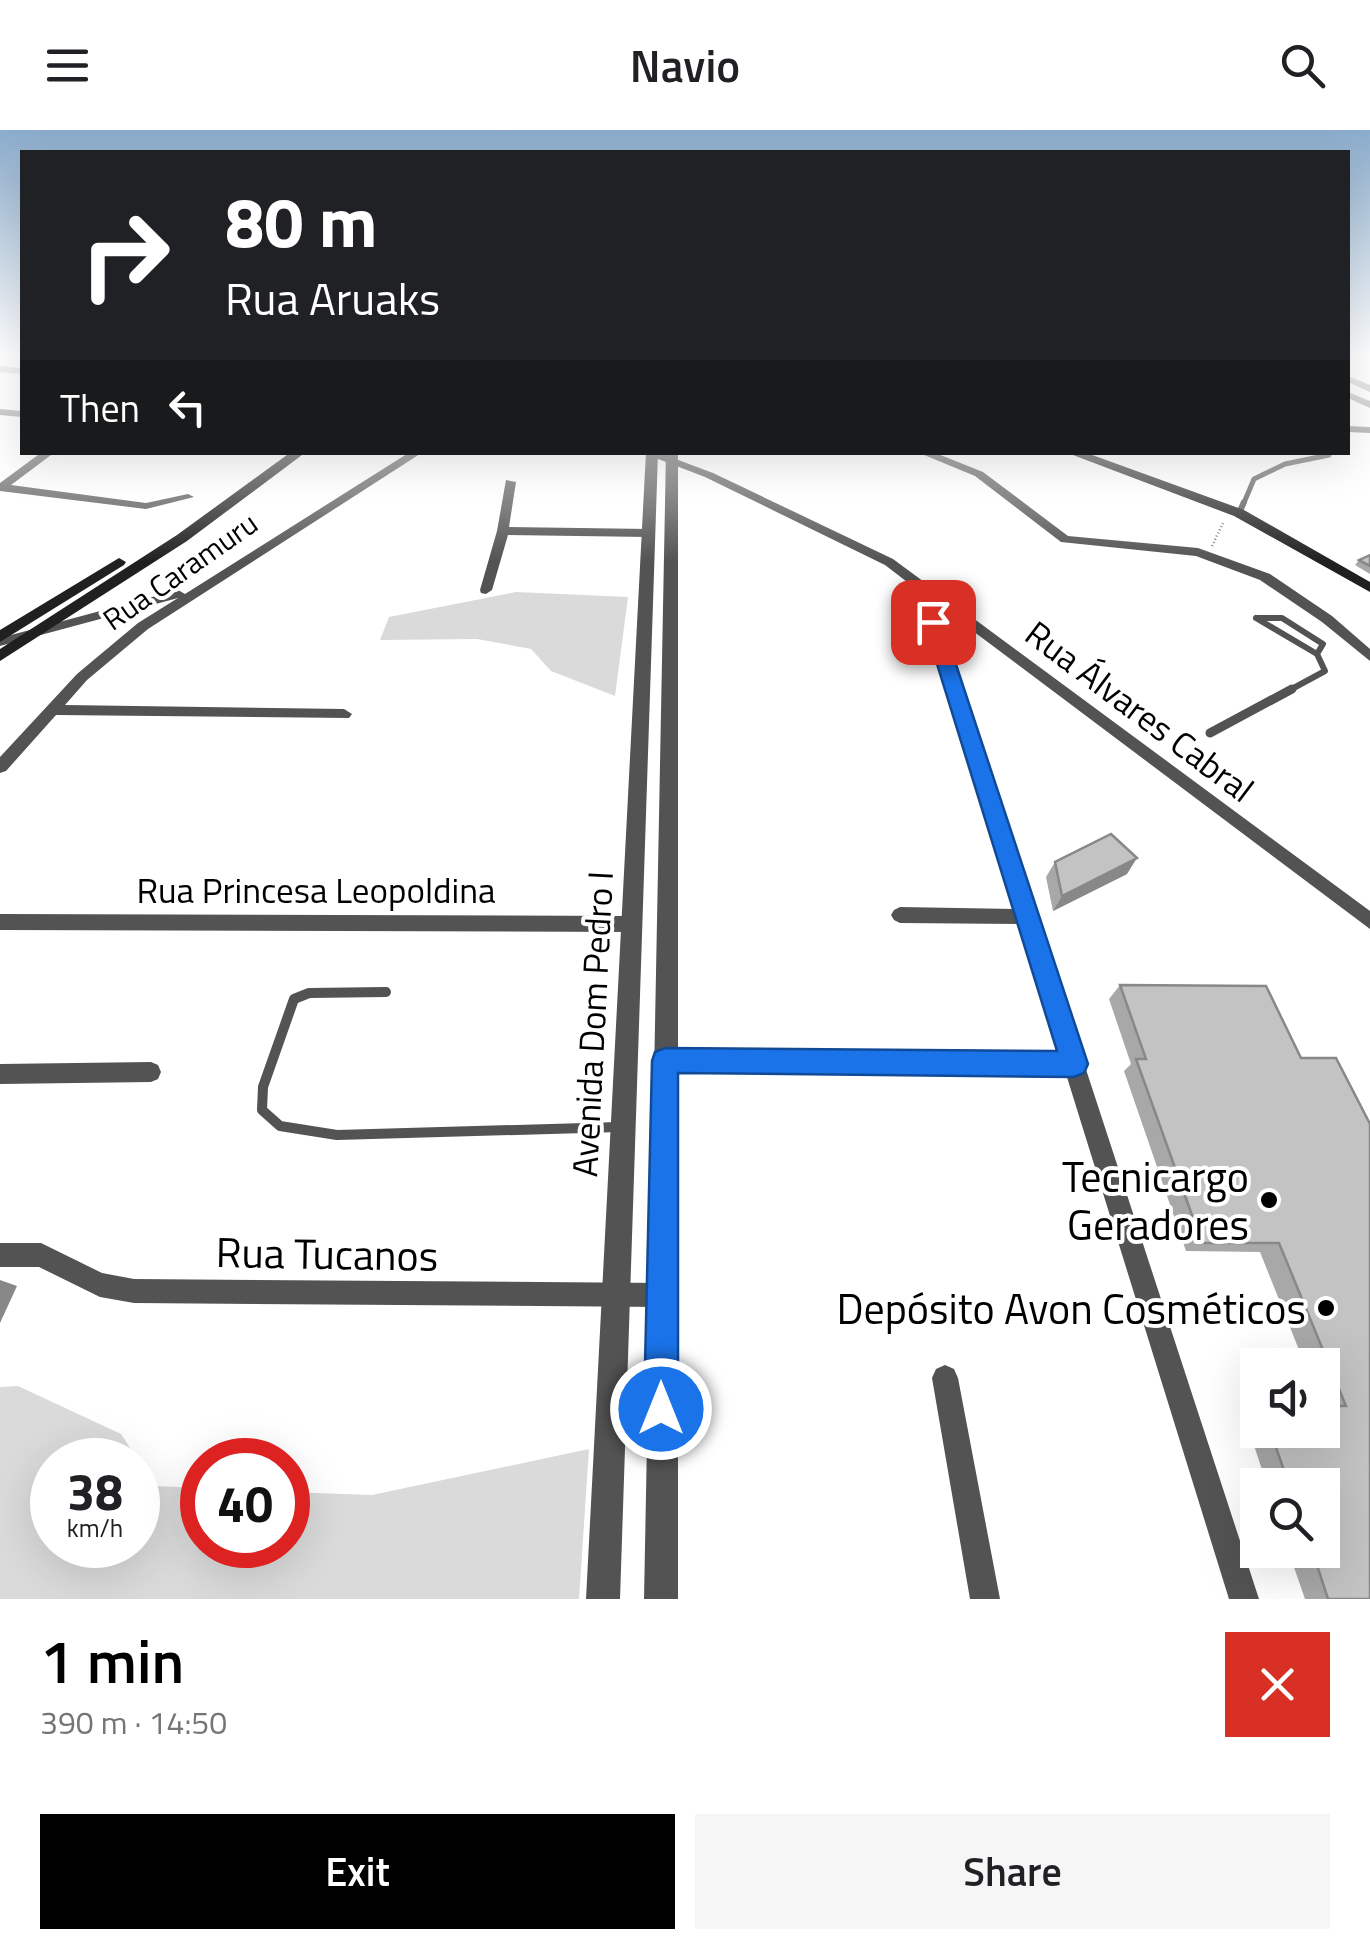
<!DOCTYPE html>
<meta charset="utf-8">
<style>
body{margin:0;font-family:"Titillium Web",sans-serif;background:#f6f6f6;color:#202124;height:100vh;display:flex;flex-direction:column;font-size:38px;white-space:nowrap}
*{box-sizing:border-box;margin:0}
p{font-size:32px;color:#757577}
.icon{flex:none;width:55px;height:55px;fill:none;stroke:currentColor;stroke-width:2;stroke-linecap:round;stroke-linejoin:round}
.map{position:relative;height:1469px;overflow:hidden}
.drawer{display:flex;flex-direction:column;background:#fff;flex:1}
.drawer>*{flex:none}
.hud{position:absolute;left:20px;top:20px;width:1330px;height:305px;border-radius:0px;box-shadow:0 10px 40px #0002;background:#202124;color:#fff;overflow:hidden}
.controls{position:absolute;left:1240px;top:1218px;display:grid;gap:20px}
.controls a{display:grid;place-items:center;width:100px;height:100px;border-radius:0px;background:#fff;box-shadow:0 10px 40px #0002;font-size:50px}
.speed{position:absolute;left:30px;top:1308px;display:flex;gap:20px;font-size:50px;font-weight:700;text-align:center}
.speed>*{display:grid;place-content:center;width:130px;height:130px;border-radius:50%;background:#fff;box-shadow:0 10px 40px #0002;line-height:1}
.speed small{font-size:25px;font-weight:400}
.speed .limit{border:15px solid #d22;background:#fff;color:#111}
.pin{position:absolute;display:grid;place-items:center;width:85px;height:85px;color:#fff;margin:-42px;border-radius:20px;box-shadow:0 5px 15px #0006}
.me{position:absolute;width:110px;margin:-55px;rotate:0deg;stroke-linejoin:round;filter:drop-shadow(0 0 8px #0008)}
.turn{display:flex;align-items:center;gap:35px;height:210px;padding:0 40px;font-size:45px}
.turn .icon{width:130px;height:130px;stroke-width:2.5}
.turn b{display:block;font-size:70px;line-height:85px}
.then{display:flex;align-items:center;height:95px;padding:0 40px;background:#0003;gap:20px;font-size:38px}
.round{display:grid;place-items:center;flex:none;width:105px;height:105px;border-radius:0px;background:#f6f6f6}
.headline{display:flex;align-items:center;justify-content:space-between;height:170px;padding:0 40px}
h1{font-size:60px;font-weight:600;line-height:75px;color:#000}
.action{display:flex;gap:20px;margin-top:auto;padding:20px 40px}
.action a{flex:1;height:115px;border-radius:0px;background:#000;color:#fff;font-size:40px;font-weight:600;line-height:115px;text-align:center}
.action a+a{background:#f6f6f6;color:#202124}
header{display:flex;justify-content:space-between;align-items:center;height:130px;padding:0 40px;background:#fff;font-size:45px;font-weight:600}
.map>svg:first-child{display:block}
.green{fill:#dadada;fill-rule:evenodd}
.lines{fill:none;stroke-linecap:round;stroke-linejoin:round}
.path{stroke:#757575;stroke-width:2.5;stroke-dasharray:1 2.5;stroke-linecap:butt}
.service-far3{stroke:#535353;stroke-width:5}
.service-far2{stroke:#535353;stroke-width:6}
.service-far1{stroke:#535353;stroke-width:9}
.service{stroke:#535353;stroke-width:10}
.minor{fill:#535353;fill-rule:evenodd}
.tertiary{fill:#535353;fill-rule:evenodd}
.secondary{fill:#202020;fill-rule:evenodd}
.wall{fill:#a8a8a8}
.shaded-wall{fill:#888}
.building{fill:#c3c3c3;stroke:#888;stroke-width:2.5}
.route{fill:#1a73e8;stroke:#114b97;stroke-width:2.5}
.poi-dot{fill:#000;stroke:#fff;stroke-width:4}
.labels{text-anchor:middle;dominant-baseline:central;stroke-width:8;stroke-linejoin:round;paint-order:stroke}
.far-street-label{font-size:30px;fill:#000;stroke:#fff}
.street-label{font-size:35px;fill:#000;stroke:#fff}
.near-poi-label{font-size:42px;fill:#000;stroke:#fff;text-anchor:end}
.near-street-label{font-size:42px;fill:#000;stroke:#fff}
</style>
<header><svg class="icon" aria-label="menu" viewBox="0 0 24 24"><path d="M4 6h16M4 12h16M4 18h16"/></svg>Navio<svg class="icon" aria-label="search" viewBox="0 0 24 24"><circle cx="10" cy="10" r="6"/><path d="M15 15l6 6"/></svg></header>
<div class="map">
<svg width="1370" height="1469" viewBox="0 0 1370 1469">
<rect width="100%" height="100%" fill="#fff"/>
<!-- green -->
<path class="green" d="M 516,462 L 628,467 L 615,566 L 551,541 L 531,519 L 477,509 L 380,510 L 389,487 Z
M 18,1256 L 121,1304 L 155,1356 L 202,1358 L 202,1415 L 288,1415 L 288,1362 L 372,1365 L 589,1319 L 579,1469 L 0,1469 L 0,1257 ZM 52,1330 L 138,1330 L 138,1415 L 52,1415 Z"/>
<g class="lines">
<!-- path -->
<path class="path" d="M 1212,416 L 1223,393"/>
<!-- service-far3 -->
<path class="service-far3" d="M 1243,375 L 1254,349 L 1285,334 L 1329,325"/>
<!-- service-far2 -->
<path class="service-far2" d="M 1239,383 L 1244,372
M 1256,488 L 1282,488 L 1323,514 L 1317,524
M 1256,488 L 1317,524 L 1325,541 L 1288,561"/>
<!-- service-far1 -->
<path class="service-far1" d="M 1210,603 L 1292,559"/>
<!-- service -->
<path class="service" d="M 386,862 L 309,863 L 294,869 L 263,957 L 262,980 L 280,996 L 337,1005 L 619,997"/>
<!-- minor -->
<path class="minor" d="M 0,236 L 22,238 L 22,244 L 0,242 Z
M 1348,246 L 1370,255 L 1370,262 L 1348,252 Z
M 1348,262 L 1370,271 L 1370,278 L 1348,268 Z
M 0,279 L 22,281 L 22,287 L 0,285 Z
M 1348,296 L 1370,297 L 1370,303 L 1348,302 Z
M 42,322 L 55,322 L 11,355 L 146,373 L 188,364 L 194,367 L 146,379 L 0,361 L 0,353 Z
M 410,322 L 423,322 L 148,499 L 87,550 L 65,575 L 344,579 L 352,584 L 349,588 L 56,585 L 6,641 L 0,643 L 0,627 L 77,544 L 138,493 L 178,468 L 0,516 L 0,508 L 178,460 L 185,464 Z
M 640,322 L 657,322 L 713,343 L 893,429 L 1370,781 L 1370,799 L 933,471 L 1259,1469 L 1229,1469 L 1066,944 L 665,941 L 658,938 L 655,931 L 658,924 L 665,921 L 1060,924 L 1020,794 L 900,793 L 894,790 L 891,785 L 894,780 L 900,777 L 1015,779 L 915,458 L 885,435 L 705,347 Z
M 917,322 L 933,322 L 983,342 L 1068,406 L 1198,418 L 1270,444 L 1332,486 L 1370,519 L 1370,531 L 1322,492 L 1260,450 L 1196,426 L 1061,412 L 975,346 Z
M 506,350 L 516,352 L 509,397 L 649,399 L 655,403 L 649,407 L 508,405 L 492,460 L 486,464 L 481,463 L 480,460 L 497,401 Z
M 0,784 L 631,786 L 638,789 L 640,794 L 638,799 L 631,802 L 0,800 Z
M 151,932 L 158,935 L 161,942 L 158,949 L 151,952 L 0,954 L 0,934 Z
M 0,1113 L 41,1113 L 102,1143 L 134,1149 L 662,1153 L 671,1156 L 674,1165 L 671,1174 L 662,1177 L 134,1173 L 100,1167 L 39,1137 L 0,1137 Z
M 945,1235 L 954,1239 L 958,1248 L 1000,1469 L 970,1469 L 932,1248 L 936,1239 Z"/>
<!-- tertiary -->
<path class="tertiary" d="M 646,322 L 658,322 L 620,1469 L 586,1469 Z
M 666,322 L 678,322 L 678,1469 L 644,1469 Z"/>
<!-- secondary -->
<path class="secondary" d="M 291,322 L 306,322 L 187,411 L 0,531 L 0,519 L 177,405 Z
M 1065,322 L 1084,322 L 1244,380 L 1370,452 L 1370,462 L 1234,386 Z
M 119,428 L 126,432 L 124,435 L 0,512 L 0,500 Z"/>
</g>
<!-- wall -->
<path class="wall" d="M 1370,425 L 1370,444 L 1355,435 L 1359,430 Z
M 1055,732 L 1127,744 L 1053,781 L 1046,747 Z
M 1120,855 L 1301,928 L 1370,1469 L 1305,1469 L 1288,1420 L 1322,1420 L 1322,1355 L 1267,1355 L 1242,1279 L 1258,1276 L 1258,1300 L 1322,1300 L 1322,1235 L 1305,1235 L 1260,1122 L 1186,1121 L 1124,941 L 1131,934 L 1109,869 Z"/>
<!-- shaded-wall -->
<path class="shaded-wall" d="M 1137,728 L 1127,744 L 1053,781 L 1062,766 Z
M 0,1150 L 17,1156 L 0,1193 Z"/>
<!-- building -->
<path class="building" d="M 1370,425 L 1370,436 L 1359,430 Z
M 1111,704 L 1137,728 L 1062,766 L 1055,732 Z
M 1120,855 L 1266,856 L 1301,928 L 1336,928 L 1370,994 L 1370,1469 L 1328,1469 L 1312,1420 L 1322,1420 L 1322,1355 L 1289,1355 L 1270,1300 L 1322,1300 L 1322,1276 L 1346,1276 L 1279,1113 L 1202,1113 L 1136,929 L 1146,929 Z"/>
<!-- sky -->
<linearGradient id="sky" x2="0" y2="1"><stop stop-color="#8baccc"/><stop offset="0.52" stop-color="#fff"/><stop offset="1" stop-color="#fff" stop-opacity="0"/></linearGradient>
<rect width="1370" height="432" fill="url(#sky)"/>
<!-- route -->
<path class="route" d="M 927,488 L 942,492 L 1088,934 L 1084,943 L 1074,947 L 678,943 L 678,1279 L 673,1291 L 661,1296 L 649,1291 L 644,1279 L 652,931 L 655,922 L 665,918 L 1057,921 L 924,492 Z"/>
<!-- markers -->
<g class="poi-dot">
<circle cx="1269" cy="1070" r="10"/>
<circle cx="1326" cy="1178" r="10"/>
</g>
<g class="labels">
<!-- far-street labels -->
<g class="far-street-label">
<text transform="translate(180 441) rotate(-35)">Rua Caramuru</text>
</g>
<!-- street labels -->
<g class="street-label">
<text transform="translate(1140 581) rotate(37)">Rua Álvares Cabral</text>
<text x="316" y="760">Rua Princesa Leopoldina</text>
<text transform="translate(592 894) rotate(-87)">Avenida Dom Pedro I</text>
</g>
<!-- near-poi labels -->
<g class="near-poi-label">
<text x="1249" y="1046">Tecnicargo<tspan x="1249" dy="48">Geradores</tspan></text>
<text x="1306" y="1178">Depósito Avon Cosméticos</text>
</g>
<!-- near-street labels -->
<g class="near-street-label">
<text transform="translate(327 1123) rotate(1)">Rua Tucanos</text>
</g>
</g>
</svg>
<div class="controls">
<a><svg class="icon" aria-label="sound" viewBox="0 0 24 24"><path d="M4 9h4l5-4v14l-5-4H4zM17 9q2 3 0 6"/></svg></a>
<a><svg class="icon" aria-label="search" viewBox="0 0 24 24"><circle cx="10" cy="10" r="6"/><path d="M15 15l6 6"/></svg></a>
</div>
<div class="speed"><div>38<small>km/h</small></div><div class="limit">40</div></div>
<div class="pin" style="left:933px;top:492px;background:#d93025"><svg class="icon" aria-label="arrive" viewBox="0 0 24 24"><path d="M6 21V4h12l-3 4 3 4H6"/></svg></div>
<svg class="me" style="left:661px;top:1279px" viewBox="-20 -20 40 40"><circle r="17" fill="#1a73e8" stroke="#fff" stroke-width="3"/><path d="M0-11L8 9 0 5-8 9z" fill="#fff"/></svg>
<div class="hud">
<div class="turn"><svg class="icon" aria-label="right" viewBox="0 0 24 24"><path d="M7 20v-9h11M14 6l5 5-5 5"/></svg><div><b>80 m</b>Rua Aruaks</div></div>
<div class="then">Then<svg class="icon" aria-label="left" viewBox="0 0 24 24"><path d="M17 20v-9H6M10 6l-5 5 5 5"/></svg></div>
</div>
</div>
<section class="drawer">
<div class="headline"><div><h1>1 min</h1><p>390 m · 14:50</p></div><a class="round" style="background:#d93025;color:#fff"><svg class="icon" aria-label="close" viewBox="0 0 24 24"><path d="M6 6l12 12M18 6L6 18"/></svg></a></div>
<div class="action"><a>Exit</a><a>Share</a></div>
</section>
